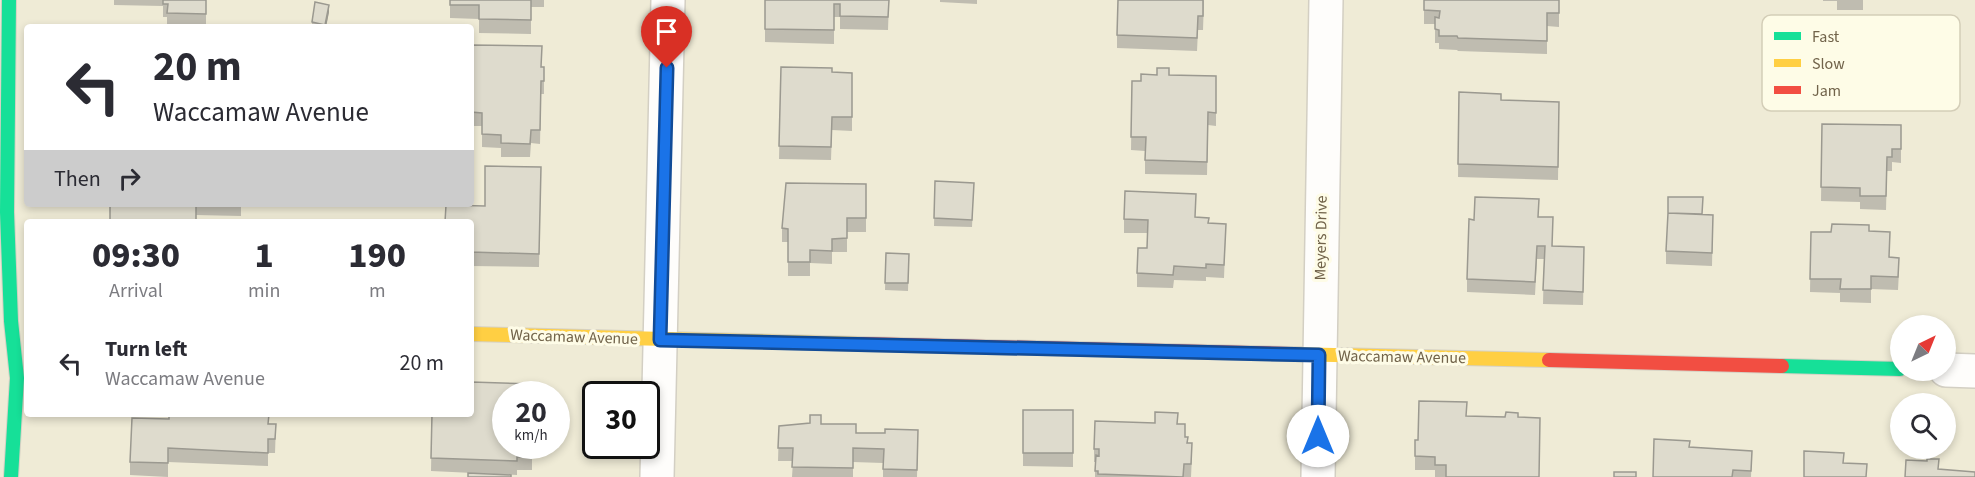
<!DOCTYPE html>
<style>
body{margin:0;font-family:"Source Sans 3",sans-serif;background:#f2f2f3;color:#2b2b33;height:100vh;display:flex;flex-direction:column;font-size:22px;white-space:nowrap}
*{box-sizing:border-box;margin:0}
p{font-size:20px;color:#7c7c81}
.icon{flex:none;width:33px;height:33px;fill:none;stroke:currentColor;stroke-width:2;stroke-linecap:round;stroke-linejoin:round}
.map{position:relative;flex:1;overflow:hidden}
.sheet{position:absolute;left:24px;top:219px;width:450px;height:198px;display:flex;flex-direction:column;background:#fff;border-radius:6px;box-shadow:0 3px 9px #0003}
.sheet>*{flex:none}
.top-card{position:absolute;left:24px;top:24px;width:450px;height:183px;border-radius:6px;box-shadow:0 3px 9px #0003;background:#fff;color:#2b2b33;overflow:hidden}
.needle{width:39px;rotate:43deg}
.controls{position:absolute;left:1890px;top:315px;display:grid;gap:12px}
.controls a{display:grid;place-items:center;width:66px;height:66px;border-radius:50%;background:#fff;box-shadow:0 3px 9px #0003;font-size:30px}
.speed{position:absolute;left:492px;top:381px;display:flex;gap:12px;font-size:30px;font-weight:700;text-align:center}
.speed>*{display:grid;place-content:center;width:78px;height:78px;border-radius:50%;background:#fff;box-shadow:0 3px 9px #0003;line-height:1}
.speed small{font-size:15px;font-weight:400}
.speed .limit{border:3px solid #111;border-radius:9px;background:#fff;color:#111}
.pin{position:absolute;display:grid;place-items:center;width:51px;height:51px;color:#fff;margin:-62px -26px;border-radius:50% 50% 50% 0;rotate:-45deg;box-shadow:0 0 6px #0007}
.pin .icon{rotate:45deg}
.me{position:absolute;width:66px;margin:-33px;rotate:0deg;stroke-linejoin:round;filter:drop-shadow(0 0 4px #0008)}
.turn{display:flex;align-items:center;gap:21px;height:126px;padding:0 30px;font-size:27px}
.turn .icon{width:78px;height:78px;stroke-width:2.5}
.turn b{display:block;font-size:42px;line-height:51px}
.then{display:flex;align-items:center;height:57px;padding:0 30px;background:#0003;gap:12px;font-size:22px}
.eta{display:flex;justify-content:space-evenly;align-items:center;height:102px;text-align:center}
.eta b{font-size:36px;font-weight:800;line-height:42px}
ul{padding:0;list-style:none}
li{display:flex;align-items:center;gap:18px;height:84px;padding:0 30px}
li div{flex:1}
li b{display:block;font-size:22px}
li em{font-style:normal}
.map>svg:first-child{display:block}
.residential{fill:#efebd6;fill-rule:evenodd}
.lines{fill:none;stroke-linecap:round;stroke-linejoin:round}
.street-casing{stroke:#d3cfc3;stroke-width:36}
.fast-casing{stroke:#d5d1c4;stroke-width:16}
.slow-casing{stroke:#d5d1c4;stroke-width:16}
.jam-casing{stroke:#d5d1c4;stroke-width:16}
.street{stroke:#fefdfb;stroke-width:33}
.fast{stroke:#16e098;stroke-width:14}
.slow{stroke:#ffcf43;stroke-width:14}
.jam{stroke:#f24e42;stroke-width:14}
.wall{fill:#bfbcb0}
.shaded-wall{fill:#9b9990}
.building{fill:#dedbcd;stroke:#9b9990;stroke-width:1.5}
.route-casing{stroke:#114b97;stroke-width:15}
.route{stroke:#1a73e8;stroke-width:10}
.labels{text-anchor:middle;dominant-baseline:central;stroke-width:6;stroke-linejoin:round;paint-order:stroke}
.street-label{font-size:16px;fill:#71634a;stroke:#fefce7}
.key{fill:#fefce7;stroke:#d4ceb8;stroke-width:1.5}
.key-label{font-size:16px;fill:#71634a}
</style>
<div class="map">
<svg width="1975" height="477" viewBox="0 0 1975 477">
<rect width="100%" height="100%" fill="#f5f4e7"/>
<!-- residential -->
<path class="residential" d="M 0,0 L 1975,0 L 1975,477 L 0,477 ZM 27,27 L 471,27 L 471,204 L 27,204 ZM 27,222 L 471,222 L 471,414 L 27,414 ZM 1900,326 L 1946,326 L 1946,370 L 1900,370 ZM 506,394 L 556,394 L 556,446 L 506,446 ZM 596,394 L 646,394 L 646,446 L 596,446 ZM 1900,404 L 1946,404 L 1946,448 L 1900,448 Z"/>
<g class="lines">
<!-- street casing -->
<g class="street-casing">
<path id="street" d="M 1946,370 L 1975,371
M 657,477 L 668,0
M 1318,477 L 1326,0"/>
</g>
<!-- fast casing -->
<g class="fast-casing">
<path id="fast" d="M 9,0 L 7,212 L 11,321 L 17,378 L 11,477
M 1782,366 L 1900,369"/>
</g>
<!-- slow casing -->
<g class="slow-casing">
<path id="slow" d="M 471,334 L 862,344
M 1291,354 L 1549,360"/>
</g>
<!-- jam casing -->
<g class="jam-casing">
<path id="jam" d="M 862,344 L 1291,354
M 1549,360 L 1782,366"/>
</g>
<!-- street -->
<use href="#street" class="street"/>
<!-- fast -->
<use href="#fast" class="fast"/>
<!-- slow -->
<use href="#slow" class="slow"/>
<!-- jam -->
<use href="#jam" class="jam"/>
</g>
<!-- wall -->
<path class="wall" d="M 114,0 L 206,0 L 206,27 L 167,26 L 167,17 L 163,17 L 163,6 L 114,5 Z
M 450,0 L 544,0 L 544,7 L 531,7 L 531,34 L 479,33 L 479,19 L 450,18 Z
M 765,0 L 889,0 L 888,30 L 840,29 L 840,17 L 834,17 L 834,44 L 765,42 Z
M 940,0 L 977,0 L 977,4 L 940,2 Z
M 1204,0 L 1203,30 L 1198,30 L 1197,51 L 1117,48 L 1117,35 Z
M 1424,0 L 1559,0 L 1559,27 L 1547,26 L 1547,54 L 1458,51 L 1457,50 L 1439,49 L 1439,43 L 1435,43 L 1435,24 L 1424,24 Z
M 1823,0 L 1863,0 L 1863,10 L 1837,10 L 1837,1 L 1823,1 Z
M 329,12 L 326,27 L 312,27 L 312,22 Z
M 471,45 L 541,67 L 544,80 L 544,94 L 541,94 L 540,144 L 531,143 L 530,157 L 501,157 L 501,148 L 482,147 L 482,126 L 471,126 Z
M 781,67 L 832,72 L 852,73 L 852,131 L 832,130 L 831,160 L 779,159 Z
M 1169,75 L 1216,76 L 1216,126 L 1208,125 L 1207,175 L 1145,174 L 1145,151 L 1131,150 L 1132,81 L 1141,81 Z
M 1459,92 L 1501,100 L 1559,102 L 1558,180 L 1458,177 Z
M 1822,124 L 1901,125 L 1901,163 L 1892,162 L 1892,171 L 1887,171 L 1886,210 L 1860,209 L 1860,202 L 1821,201 Z
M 541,167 L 539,267 L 471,266 L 471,222 L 485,206 Z
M 935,181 L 974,183 L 972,227 L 934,226 Z
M 866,184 L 866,232 L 847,232 L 847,252 L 832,252 L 832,264 L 810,263 L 810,276 L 788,276 L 788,242 L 782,242 L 782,228 Z
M 110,204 L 241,204 L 241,216 L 196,215 Z
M 1702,214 L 1713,215 L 1712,266 L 1666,264 L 1666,251 Z
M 1539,217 L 1553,246 L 1584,260 L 1583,305 L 1543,304 L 1544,259 L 1537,259 L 1535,295 L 1467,292 L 1467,279 L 1474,220 Z
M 1195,218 L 1209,223 L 1226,224 L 1224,278 L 1206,277 L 1206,281 L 1174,280 L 1173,288 L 1137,287 L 1137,273 L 1147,248 L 1147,233 L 1124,233 L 1124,219 Z
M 1869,231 L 1890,257 L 1899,271 L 1898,290 L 1871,289 L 1871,303 L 1840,302 L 1840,293 L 1810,292 L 1811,232 Z
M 886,253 L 909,254 L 908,291 L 885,290 Z
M 1023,410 L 1073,410 L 1073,467 L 1023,466 Z
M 432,414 L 532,446 L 532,470 L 517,470 L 517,475 L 431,471 Z
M 1467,416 L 1518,417 L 1539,477 L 1435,477 L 1435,470 L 1415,470 L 1415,440 L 1418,440 Z
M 169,419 L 276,424 L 275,453 L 268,453 L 268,466 L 168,462 L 168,477 L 130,475 L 130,462 Z
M 821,424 L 856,433 L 885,433 L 918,430 L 917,477 L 883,477 L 883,463 L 853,462 L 853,477 L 792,477 L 793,461 L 778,461 L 779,426 Z
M 1185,437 L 1192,456 L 1191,477 L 1095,477 L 1095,462 L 1094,462 L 1094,449 Z
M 1690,447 L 1752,451 L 1751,477 L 1653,477 Z"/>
<!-- shaded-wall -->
<path class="shaded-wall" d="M 329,5 L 329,12 L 326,27 L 325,27 Z"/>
<!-- building -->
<path class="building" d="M 163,0 L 206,0 L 206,14 L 167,13 L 168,4 L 163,4 Z
M 450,0 L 531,0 L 531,20 L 479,19 L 479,5 L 450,5 Z
M 765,0 L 889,0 L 888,17 L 840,16 L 840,4 L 834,4 L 834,30 L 765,29 Z
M 1118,0 L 1203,0 L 1203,16 L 1198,16 L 1197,38 L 1117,35 Z
M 1424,0 L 1559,0 L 1559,13 L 1547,13 L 1547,41 L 1458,38 L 1457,36 L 1439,36 L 1439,30 L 1435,29 L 1435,17 L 1439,18 L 1440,11 L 1424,10 Z
M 315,2 L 329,5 L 325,25 L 312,22 Z
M 471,45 L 542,46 L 541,67 L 544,67 L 544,81 L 541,81 L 540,130 L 531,130 L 530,144 L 501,143 L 501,135 L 482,134 L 482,113 L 471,112 Z
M 781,67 L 832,68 L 832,72 L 852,73 L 852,117 L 832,117 L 831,147 L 779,146 Z
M 1157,68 L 1169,68 L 1169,75 L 1216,76 L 1216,113 L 1208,112 L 1207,162 L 1145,160 L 1146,137 L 1131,137 L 1132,81 L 1141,81 L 1141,74 L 1157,75 Z
M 1459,92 L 1501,94 L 1501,100 L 1559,102 L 1558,167 L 1458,164 Z
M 1822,124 L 1901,125 L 1901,149 L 1892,149 L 1892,157 L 1887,157 L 1886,196 L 1860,196 L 1860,188 L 1821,187 Z
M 485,166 L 541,167 L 539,254 L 471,252 L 471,222 L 445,222 L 446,205 L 485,206 Z
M 935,181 L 974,183 L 972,220 L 934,218 Z
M 786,183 L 866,184 L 866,218 L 847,218 L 847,238 L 832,239 L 832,251 L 810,250 L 810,262 L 788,262 L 788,229 L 782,228 Z
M 1125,191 L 1196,194 L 1195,217 L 1209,218 L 1208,223 L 1226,224 L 1224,265 L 1206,264 L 1206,268 L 1174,266 L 1173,275 L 1137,273 L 1138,248 L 1147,248 L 1148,220 L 1124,219 Z
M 1475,197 L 1539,199 L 1538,217 L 1553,217 L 1552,246 L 1584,247 L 1583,292 L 1543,290 L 1545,246 L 1537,246 L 1535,282 L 1467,279 L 1469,219 L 1474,220 Z
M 1668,197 L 1703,197 L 1702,214 L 1668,213 Z
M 110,204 L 196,204 L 196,222 L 110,222 Z
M 1668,213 L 1713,215 L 1712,253 L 1666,251 Z
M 1832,224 L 1869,225 L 1869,231 L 1890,232 L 1889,257 L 1899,258 L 1898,277 L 1871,276 L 1871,289 L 1840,289 L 1841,279 L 1810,279 L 1811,232 L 1831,232 Z
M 886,253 L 909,254 L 908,283 L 885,283 Z
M 471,382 L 533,384 L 533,394 L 506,394 L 506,446 L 532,446 L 532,457 L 517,457 L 517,461 L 431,458 L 432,414 L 471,414 Z
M 1419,401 L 1467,402 L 1466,416 L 1505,417 L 1506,412 L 1518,413 L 1518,417 L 1540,418 L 1539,477 L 1446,477 L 1446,465 L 1435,465 L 1435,457 L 1415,456 L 1415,440 L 1418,440 Z
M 1023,410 L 1073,410 L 1073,453 L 1023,453 Z
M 1155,412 L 1178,413 L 1177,424 L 1185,424 L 1185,437 L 1188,437 L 1187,443 L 1192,443 L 1191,464 L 1184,464 L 1183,477 L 1098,474 L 1098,471 L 1095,471 L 1096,455 L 1099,456 L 1099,449 L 1094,449 L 1095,421 L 1155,423 Z
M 169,414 L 269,414 L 268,424 L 276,424 L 275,439 L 268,439 L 268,453 L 168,448 L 168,463 L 130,462 L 132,418 L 169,419 Z
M 810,415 L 821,415 L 821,424 L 856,424 L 856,433 L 885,433 L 885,429 L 918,430 L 917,470 L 883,469 L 884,449 L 853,448 L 853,468 L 792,467 L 793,448 L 778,448 L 779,426 L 810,423 Z
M 1654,439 L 1690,441 L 1689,447 L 1752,451 L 1751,471 L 1733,470 L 1732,477 L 1653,477 Z
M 1804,451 L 1844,453 L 1843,463 L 1867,464 L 1866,477 L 1804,477 Z
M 1927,459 L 1939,459 L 1938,469 L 1975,472 L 1975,477 L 1905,477 L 1906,460 L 1927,461 Z
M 1614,472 L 1636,472 L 1636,477 L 1614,477 Z
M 468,473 L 511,475 L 511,477 L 468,477 Z"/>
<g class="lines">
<!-- route casing -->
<g class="route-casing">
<path id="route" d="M 667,68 L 660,340 L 1319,355 L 1318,436"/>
</g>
<!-- route -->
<use href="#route" class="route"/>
</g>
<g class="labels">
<!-- street labels -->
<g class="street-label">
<text transform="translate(1321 238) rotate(-89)">Meyers Drive</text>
<text transform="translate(574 337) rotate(2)">Waccamaw Avenue</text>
<text transform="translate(1402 357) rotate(1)">Waccamaw Avenue</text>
</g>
</g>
<!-- legend -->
<rect x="1762" y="15" width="198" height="96" rx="9" class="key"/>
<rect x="1774" y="32" width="27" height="8" fill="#16e098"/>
<rect x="1774" y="59" width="27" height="8" fill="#ffcf43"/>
<rect x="1774" y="86" width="27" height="8" fill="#f24e42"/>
<g class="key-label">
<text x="1812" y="42">Fast</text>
<text x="1812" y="69">Slow</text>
<text x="1812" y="96">Jam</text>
</g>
</svg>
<div class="controls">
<a><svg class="needle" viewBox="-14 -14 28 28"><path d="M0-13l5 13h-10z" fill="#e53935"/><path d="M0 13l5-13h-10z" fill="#7c7c81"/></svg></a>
<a><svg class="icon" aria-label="search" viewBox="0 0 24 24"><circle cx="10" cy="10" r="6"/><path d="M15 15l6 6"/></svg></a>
</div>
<div class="speed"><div>20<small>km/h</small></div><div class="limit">30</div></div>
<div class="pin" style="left:667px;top:68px;background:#d93025"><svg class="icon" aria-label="arrive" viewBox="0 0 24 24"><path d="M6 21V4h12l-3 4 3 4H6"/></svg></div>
<svg class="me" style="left:1318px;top:436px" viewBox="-20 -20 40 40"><circle r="19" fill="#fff"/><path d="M0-13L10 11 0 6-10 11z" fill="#1a73e8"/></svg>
<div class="top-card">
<div class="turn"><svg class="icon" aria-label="left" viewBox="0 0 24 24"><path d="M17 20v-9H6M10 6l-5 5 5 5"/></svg><div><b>20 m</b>Waccamaw Avenue</div></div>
<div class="then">Then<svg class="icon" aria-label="right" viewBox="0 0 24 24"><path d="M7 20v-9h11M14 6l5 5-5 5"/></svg></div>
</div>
<section class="sheet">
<div class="eta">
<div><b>09:30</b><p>Arrival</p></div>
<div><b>1</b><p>min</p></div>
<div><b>190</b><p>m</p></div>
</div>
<ul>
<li><svg class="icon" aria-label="left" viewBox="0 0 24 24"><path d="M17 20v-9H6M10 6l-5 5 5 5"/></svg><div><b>Turn left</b><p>Waccamaw Avenue</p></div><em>20 m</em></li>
</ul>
</section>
</div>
